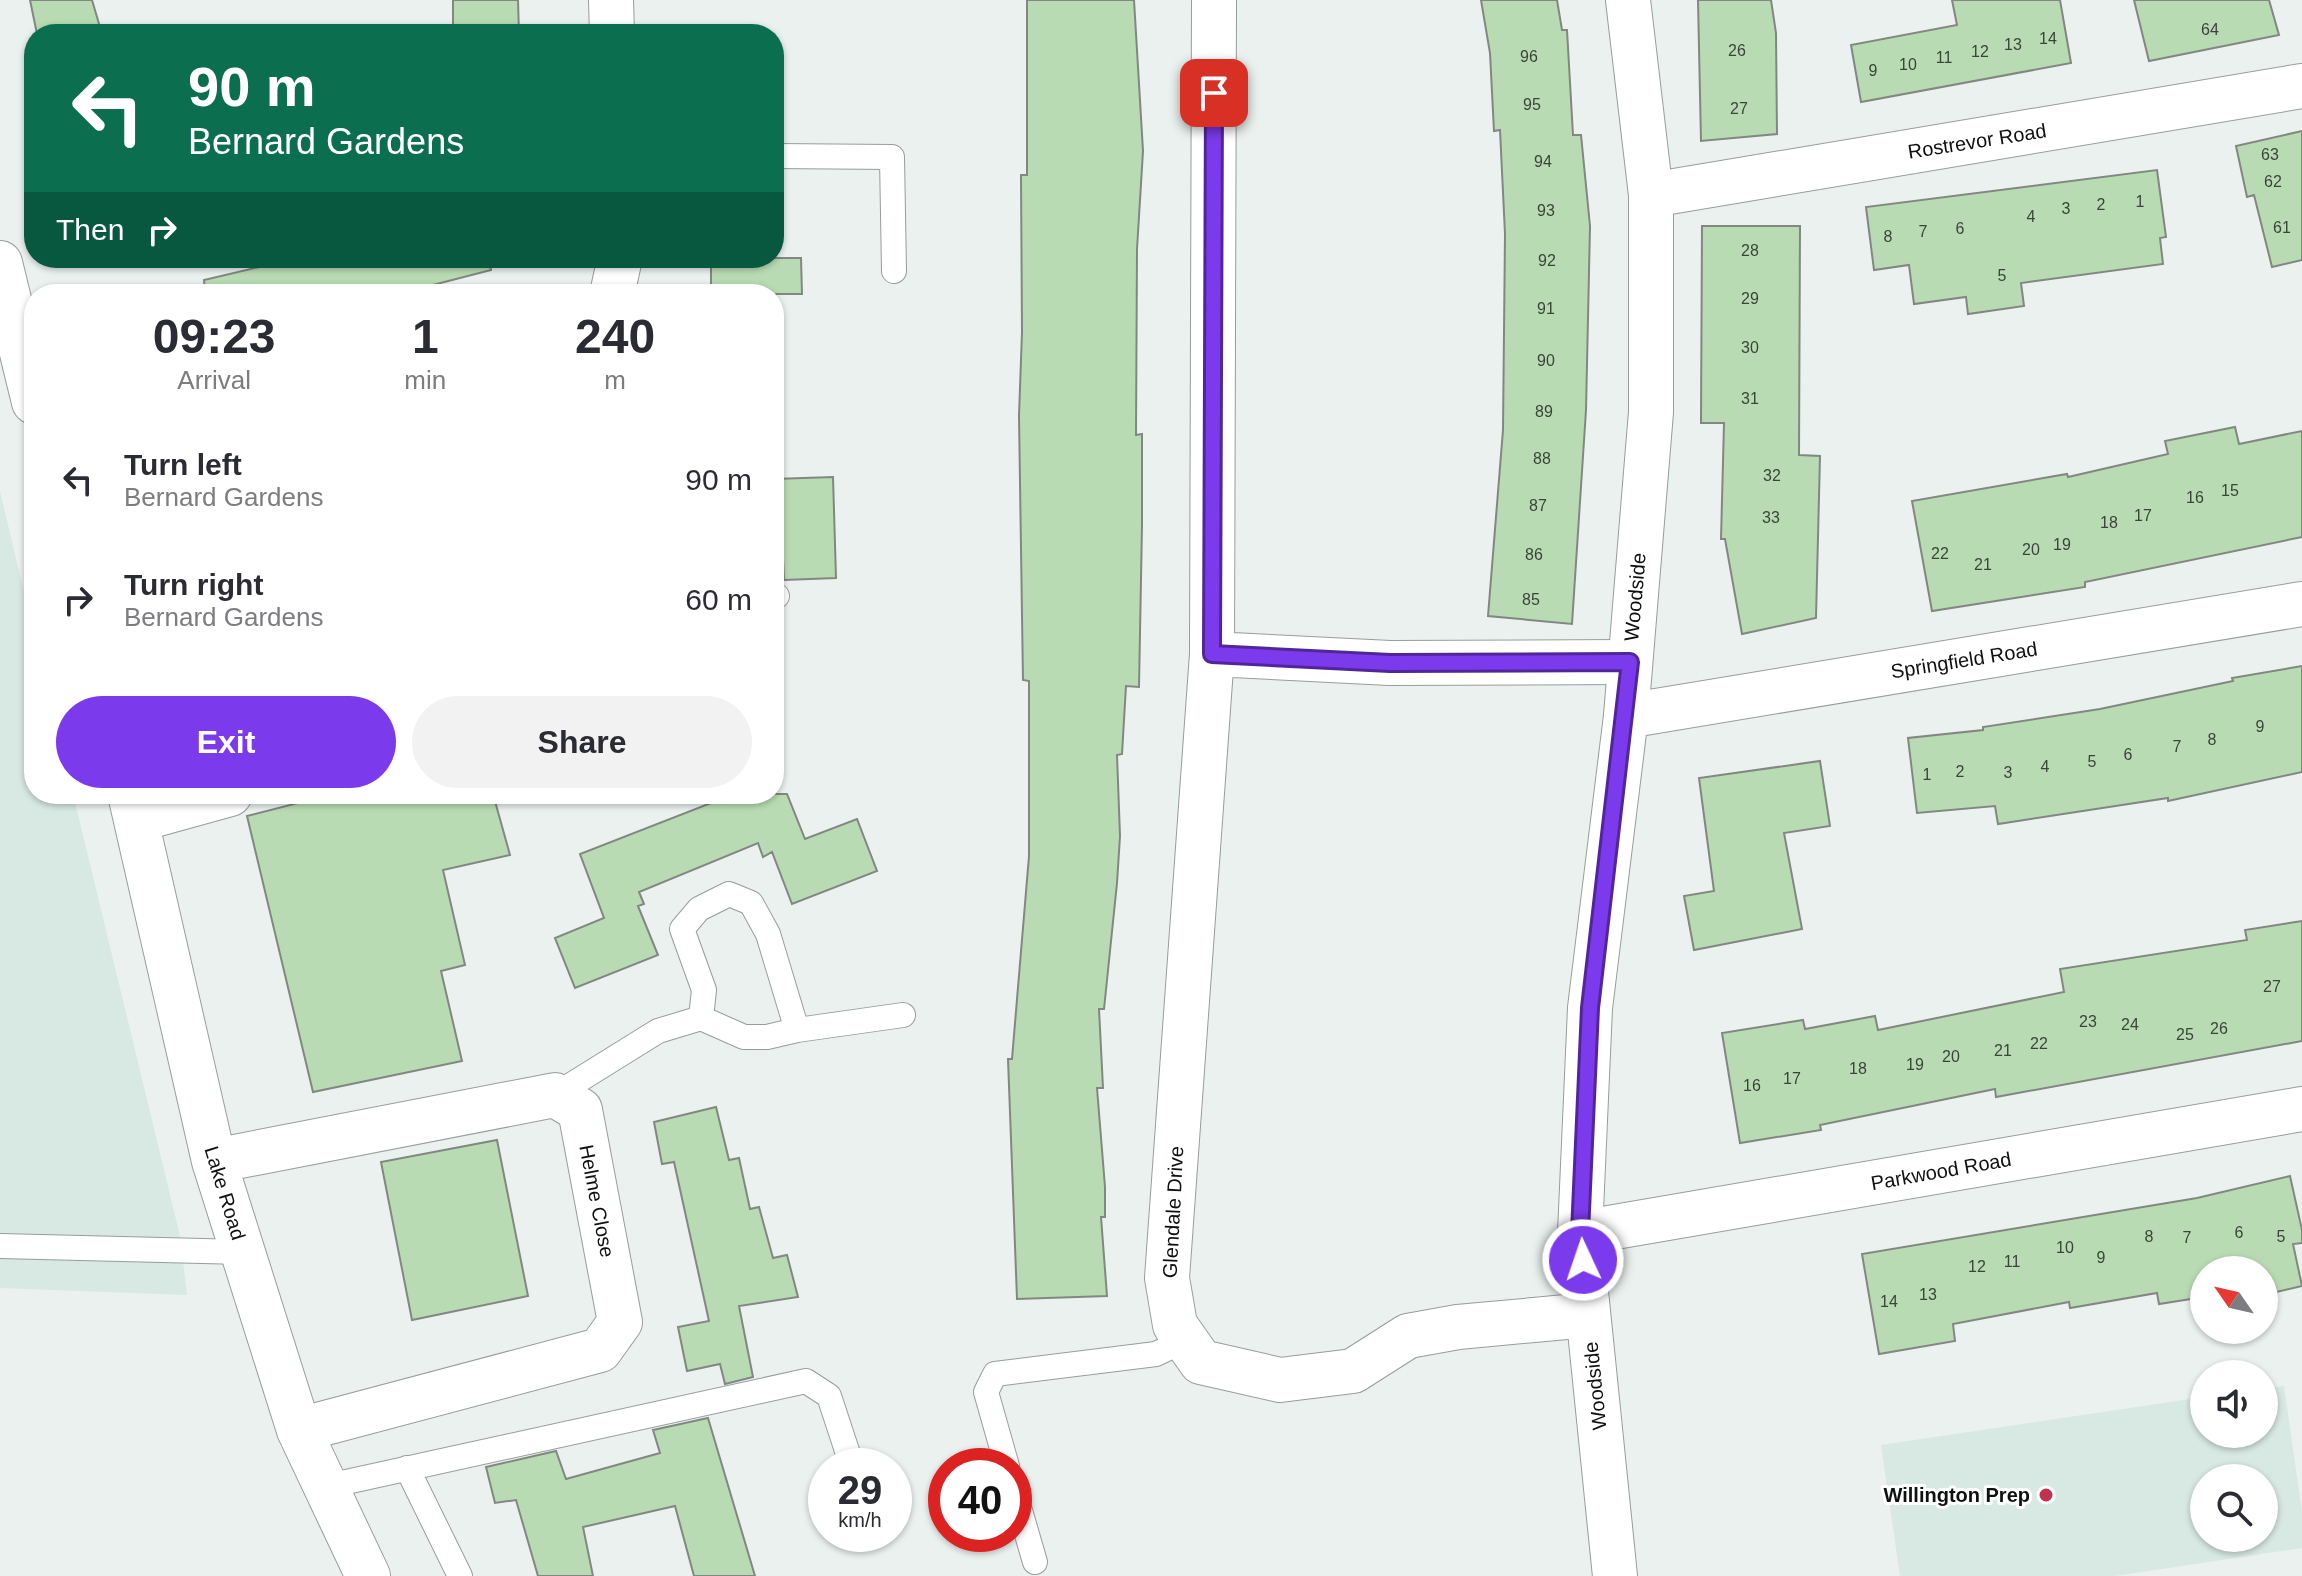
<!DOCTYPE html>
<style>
body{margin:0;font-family:Helvetica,sans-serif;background:#f2f2f3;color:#2b2b33;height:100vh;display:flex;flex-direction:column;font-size:30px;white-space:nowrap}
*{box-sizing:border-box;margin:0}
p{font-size:26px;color:#7c7c81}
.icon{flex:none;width:44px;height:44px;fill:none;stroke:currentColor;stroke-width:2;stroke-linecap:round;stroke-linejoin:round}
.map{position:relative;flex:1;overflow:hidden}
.side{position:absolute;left:24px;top:284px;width:760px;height:520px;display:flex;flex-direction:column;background:#fff;border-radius:32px;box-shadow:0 2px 6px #0004}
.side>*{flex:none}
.banner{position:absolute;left:24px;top:24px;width:760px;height:244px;border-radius:32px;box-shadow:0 2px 6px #0004;background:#0b6e4f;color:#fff;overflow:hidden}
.needle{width:52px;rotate:304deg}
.buttons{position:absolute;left:2190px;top:1256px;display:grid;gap:16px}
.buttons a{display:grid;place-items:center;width:88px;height:88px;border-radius:50%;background:#fff;box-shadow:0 2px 6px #0004;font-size:40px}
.speed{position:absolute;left:808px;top:1448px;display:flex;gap:16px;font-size:40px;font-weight:700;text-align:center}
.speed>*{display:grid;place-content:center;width:104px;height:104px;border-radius:50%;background:#fff;box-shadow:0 2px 6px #0004;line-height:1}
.speed small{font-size:20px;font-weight:400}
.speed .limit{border:12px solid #d22;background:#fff;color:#111}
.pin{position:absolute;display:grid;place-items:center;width:68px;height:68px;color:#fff;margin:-34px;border-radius:16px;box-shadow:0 4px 12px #0006}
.me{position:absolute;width:88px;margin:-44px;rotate:357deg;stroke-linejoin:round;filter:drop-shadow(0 0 6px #0008)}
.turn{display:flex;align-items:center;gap:28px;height:168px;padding:0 32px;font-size:36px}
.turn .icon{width:104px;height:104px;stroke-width:2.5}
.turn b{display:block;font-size:56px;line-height:68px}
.then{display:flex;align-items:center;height:76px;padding:0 32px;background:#0003;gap:16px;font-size:30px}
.eta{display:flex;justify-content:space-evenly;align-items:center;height:136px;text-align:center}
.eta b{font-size:48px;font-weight:600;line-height:56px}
.button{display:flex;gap:16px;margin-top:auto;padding:16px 32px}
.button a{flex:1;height:92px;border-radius:48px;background:#7c3aed;color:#fff;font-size:32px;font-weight:600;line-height:92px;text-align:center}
.button a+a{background:#f2f2f3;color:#2b2b33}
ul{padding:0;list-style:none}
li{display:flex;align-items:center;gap:24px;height:120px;padding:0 32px}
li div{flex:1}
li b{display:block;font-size:30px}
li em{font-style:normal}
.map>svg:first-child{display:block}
.built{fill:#d8e8e2;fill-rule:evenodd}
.building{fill:#b9dbb3;stroke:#838782;stroke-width:2}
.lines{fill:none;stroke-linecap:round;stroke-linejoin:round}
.service-casing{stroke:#979d9b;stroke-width:26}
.minor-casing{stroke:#979d9b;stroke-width:46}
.tertiary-casing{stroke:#979d9b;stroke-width:46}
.service{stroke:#fff;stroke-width:24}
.minor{stroke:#fff;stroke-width:44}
.tertiary{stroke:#fff;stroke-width:44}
.route-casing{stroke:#51269a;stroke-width:20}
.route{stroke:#7c3aed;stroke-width:14}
.poi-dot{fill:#c3324d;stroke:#fff;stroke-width:3}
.labels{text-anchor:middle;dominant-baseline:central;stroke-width:6;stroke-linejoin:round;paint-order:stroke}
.number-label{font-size:16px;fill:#3a4439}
.street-label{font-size:20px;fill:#0f1110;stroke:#fff}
.poi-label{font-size:20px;font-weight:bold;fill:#0f1110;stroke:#fff;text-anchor:end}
</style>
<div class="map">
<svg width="2302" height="1576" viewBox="0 0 2302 1576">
<rect width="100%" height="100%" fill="#eaf1ee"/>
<!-- built -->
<path class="built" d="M 0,492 L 34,633 L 34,794 L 73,794 L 180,1236 L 187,1295 L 0,1288 Z
M 2284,1386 L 2302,1512 L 2302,1548 L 2115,1576 L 1900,1576 L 1881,1445 L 2204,1397 L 2204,1434 L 2264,1434 L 2264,1389 ZM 2204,1478 L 2264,1478 L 2264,1538 L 2204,1538 Z"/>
<!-- building -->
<path class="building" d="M 30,0 L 92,0 L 102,34 L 37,34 Z
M 453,0 L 518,0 L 519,34 L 453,34 Z
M 1027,0 L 1134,0 L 1143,151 L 1137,249 L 1136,435 L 1142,434 L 1142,525 L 1139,687 L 1126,686 L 1122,754 L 1117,755 L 1120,836 L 1117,883 L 1104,1009 L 1099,1009 L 1103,1088 L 1097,1088 L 1105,1187 L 1105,1217 L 1101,1217 L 1107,1296 L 1017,1299 L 1008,1059 L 1012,1059 L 1029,856 L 1029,681 L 1023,680 L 1019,416 L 1022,332 L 1021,175 L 1027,175 Z
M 1481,0 L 1557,0 L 1562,30 L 1567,30 L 1573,135 L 1581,135 L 1590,226 L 1586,410 L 1572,624 L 1488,616 L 1503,430 L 1505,234 L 1500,130 L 1494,131 L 1490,53 Z
M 1698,0 L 1771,0 L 1776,33 L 1777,134 L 1701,141 Z
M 1952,0 L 2060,0 L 2071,63 L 1861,102 L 1851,45 L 1957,25 Z
M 2134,0 L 2269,0 L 2279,35 L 2149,61 Z
M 2302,131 L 2302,260 L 2272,267 L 2254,195 L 2247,197 L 2236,146 Z
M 2157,170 L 2166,237 L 2160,238 L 2163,264 L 2021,283 L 2024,306 L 1968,314 L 1966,297 L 1914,304 L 1909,265 L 1874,270 L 1866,207 Z
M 1702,226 L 1800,226 L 1799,455 L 1820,456 L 1816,618 L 1742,634 L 1725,539 L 1721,539 L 1724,423 L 1701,423 Z
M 297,258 L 489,258 L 491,270 L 398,294 L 205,294 L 204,280 Z
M 711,258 L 801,258 L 802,294 L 711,294 Z
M 2235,427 L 2239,444 L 2302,431 L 2302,537 L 2085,582 L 2085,587 L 1932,611 L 1912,501 L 2067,474 L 2068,477 L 2168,454 L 2165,441 Z
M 833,477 L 836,578 L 784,580 L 782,538 L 774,539 L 774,479 Z
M 2302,666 L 2302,772 L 2168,801 L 2168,798 L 1998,824 L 1995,806 L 1917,813 L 1908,738 L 1983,730 L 1983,727 L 2100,709 L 2233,681 L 2232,678 Z
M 1820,761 L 1830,826 L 1784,833 L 1802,929 L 1694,950 L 1684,896 L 1714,891 L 1699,778 Z
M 333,794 L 493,794 L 510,855 L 443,870 L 465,965 L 441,971 L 462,1061 L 313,1092 L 247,816 Z
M 734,794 L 787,794 L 805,839 L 857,819 L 877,871 L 792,904 L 772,852 L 763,857 L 758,843 L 639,892 L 644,904 L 638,906 L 658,955 L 575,988 L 555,938 L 604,918 L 580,854 Z
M 2302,921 L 2302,1041 L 1996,1097 L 1995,1089 L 1820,1125 L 1821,1130 L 1740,1143 L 1722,1033 L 1803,1020 L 1805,1029 L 1875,1016 L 1878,1030 L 2064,992 L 2060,969 L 2247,940 L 2245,930 Z
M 716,1107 L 729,1160 L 739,1158 L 750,1209 L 759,1207 L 773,1258 L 787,1255 L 798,1297 L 739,1306 L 753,1377 L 725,1384 L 720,1364 L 687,1371 L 678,1327 L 709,1321 L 674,1162 L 662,1164 L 654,1122 Z
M 497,1140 L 528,1296 L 412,1320 L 381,1162 Z
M 2290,1176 L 2302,1230 L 2302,1243 L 2293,1244 L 2302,1286 L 2264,1295 L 2264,1270 L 2204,1270 L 2204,1297 L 2159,1304 L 2157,1293 L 2070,1308 L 2069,1302 L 1953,1324 L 1955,1341 L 1879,1354 L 1862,1254 L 2197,1198 Z
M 708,1418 L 755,1576 L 694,1576 L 675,1506 L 583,1527 L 593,1576 L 538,1576 L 516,1500 L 495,1503 L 486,1467 L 556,1451 L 566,1479 L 660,1453 L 653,1430 Z"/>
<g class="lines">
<!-- service casing -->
<g class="service-casing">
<path id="service" d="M 774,156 L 892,157 L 894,271
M 774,595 L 777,596
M 701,1018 L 704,990 L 682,929 L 699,909 L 729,894 L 751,903 L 768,934 L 797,1030
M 555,1095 L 658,1031 L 701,1018 L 744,1037 L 767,1037 L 797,1030 L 903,1015
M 0,1246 L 243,1252
M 1007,1466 L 986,1392 L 995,1374 L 1156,1354 L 1185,1340
M 407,1468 L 460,1576
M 328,1486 L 806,1381 L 829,1396 L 852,1466
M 1014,1490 L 1035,1562"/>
</g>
<!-- minor casing -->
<g class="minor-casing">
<path id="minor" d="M 611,0 L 612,34
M 1214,0 L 1212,654 L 1390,663 L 1630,662
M 1651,195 L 2302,86
M 0,263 L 34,402
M 612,294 L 620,258
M 1212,654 L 1167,1278 L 1175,1325 L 1201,1362 L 1280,1380 L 1353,1371 L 1408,1336 L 1458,1327 L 1588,1315
M 1626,716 L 2302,604
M 130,794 L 214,1161 L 299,1430 L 368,1576
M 136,820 L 230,794
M 214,1161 L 555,1095 L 580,1110 L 620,1322 L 600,1350 L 299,1430
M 1580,1233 L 2302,1109"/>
</g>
<!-- tertiary casing -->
<g class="tertiary-casing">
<path id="tertiary" d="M 1615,1576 L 1580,1233 L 1590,1008 L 1626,716 L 1651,412 L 1651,195 L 1628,0"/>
</g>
<!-- service -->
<use href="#service" class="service"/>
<!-- minor -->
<use href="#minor" class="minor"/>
<!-- tertiary -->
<use href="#tertiary" class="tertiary"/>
</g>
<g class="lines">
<!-- route casing -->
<g class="route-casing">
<path id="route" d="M 1214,93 L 1212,654 L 1390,663 L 1630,662 L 1590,1008 L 1580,1233 L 1583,1260"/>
</g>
<!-- route -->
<use href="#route" class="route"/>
</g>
<!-- markers -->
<circle class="poi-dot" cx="2046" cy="1495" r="8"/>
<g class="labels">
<!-- number labels -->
<g class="number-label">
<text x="2210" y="29">64</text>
<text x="2048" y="38">14</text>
<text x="2013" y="44">13</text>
<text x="1737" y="50">26</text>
<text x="1980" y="51">12</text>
<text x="1529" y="56">96</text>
<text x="1944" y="57">11</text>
<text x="1908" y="64">10</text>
<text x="1873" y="70">9</text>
<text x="1532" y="104">95</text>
<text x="1739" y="108">27</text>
<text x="2270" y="154">63</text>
<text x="1543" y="161">94</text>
<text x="2273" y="181">62</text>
<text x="2140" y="201">1</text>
<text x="2101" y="204">2</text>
<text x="2066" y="208">3</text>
<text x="1546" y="210">93</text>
<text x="2031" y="216">4</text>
<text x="2282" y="227">61</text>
<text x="1960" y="228">6</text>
<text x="1923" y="231">7</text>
<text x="1888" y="236">8</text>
<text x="1750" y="250">28</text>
<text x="1547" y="260">92</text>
<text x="2002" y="275">5</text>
<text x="1750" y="298">29</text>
<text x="1546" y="308">91</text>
<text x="1750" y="347">30</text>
<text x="1546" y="360">90</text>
<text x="1750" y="398">31</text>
<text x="1544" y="411">89</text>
<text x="1542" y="458">88</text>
<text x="1772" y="475">32</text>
<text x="2230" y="490">15</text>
<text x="2195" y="497">16</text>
<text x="1538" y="505">87</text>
<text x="2143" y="515">17</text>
<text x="1771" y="517">33</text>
<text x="2109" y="522">18</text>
<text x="2062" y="544">19</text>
<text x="2031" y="549">20</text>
<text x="1940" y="553">22</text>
<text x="1534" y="554">86</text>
<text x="1983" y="564">21</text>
<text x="1531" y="599">85</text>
<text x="2260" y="726">9</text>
<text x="2212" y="739">8</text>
<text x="2177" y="746">7</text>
<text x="2128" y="754">6</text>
<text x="2092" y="761">5</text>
<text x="2045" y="766">4</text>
<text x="1960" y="771">2</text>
<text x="2008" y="772">3</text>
<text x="1927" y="774">1</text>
<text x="2272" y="986">27</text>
<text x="2088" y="1021">23</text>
<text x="2130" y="1024">24</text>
<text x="2219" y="1028">26</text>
<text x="2185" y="1034">25</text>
<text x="2039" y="1043">22</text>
<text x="2003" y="1050">21</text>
<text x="1951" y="1056">20</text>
<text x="1915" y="1064">19</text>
<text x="1858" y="1068">18</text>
<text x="1792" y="1078">17</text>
<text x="1752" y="1085">16</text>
<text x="2239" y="1232">6</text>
<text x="2149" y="1236">8</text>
<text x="2281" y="1236">5</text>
<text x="2187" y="1237">7</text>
<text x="2065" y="1247">10</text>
<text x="2101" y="1257">9</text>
<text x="2012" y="1261">11</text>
<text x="1977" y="1266">12</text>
<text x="1928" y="1294">13</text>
<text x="1889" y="1301">14</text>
</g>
<!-- street labels -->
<g class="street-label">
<text transform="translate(1977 141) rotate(-9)">Rostrevor Road</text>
<text transform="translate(1635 597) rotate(-85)">Woodside</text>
<text transform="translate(1964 660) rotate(-9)">Springfield Road</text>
<text transform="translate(1941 1171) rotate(-10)">Parkwood Road</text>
<text transform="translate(225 1193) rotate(73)">Lake Road</text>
<text transform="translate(597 1201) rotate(79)">Helme Close</text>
<text transform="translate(1173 1212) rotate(-87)">Glendale Drive</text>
<text transform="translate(1595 1386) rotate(-96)">Woodside</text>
</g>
<!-- poi labels -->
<g class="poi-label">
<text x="2030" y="1495">Willington Prep</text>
</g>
</g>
</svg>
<div class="buttons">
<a><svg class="needle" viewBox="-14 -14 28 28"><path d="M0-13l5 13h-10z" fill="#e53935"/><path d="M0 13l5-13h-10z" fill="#7c7c81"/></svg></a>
<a><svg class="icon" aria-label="sound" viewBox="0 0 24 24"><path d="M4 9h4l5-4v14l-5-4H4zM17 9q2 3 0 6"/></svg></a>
<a><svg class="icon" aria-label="search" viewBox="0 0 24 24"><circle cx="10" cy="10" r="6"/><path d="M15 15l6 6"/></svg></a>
</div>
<div class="speed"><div>29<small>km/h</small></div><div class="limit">40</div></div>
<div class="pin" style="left:1214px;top:93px;background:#d93025"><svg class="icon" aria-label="arrive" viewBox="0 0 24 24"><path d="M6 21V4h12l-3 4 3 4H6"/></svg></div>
<svg class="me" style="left:1583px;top:1260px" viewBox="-20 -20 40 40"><circle r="17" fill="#7c3aed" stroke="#fff" stroke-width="3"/><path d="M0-11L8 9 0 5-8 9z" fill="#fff"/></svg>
<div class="banner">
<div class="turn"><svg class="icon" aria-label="left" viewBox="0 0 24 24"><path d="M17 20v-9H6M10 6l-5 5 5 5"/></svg><div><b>90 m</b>Bernard Gardens</div></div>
<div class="then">Then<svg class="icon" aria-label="right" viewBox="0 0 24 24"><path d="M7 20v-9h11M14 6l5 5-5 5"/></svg></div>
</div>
<section class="side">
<div class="eta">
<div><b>09:23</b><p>Arrival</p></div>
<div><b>1</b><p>min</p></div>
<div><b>240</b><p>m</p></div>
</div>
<ul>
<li><svg class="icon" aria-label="left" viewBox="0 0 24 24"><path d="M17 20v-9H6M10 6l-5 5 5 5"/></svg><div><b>Turn left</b><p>Bernard Gardens</p></div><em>90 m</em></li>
<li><svg class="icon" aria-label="right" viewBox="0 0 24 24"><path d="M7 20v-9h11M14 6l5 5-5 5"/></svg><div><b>Turn right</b><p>Bernard Gardens</p></div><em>60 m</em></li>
</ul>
<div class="button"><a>Exit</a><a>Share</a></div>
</section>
</div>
